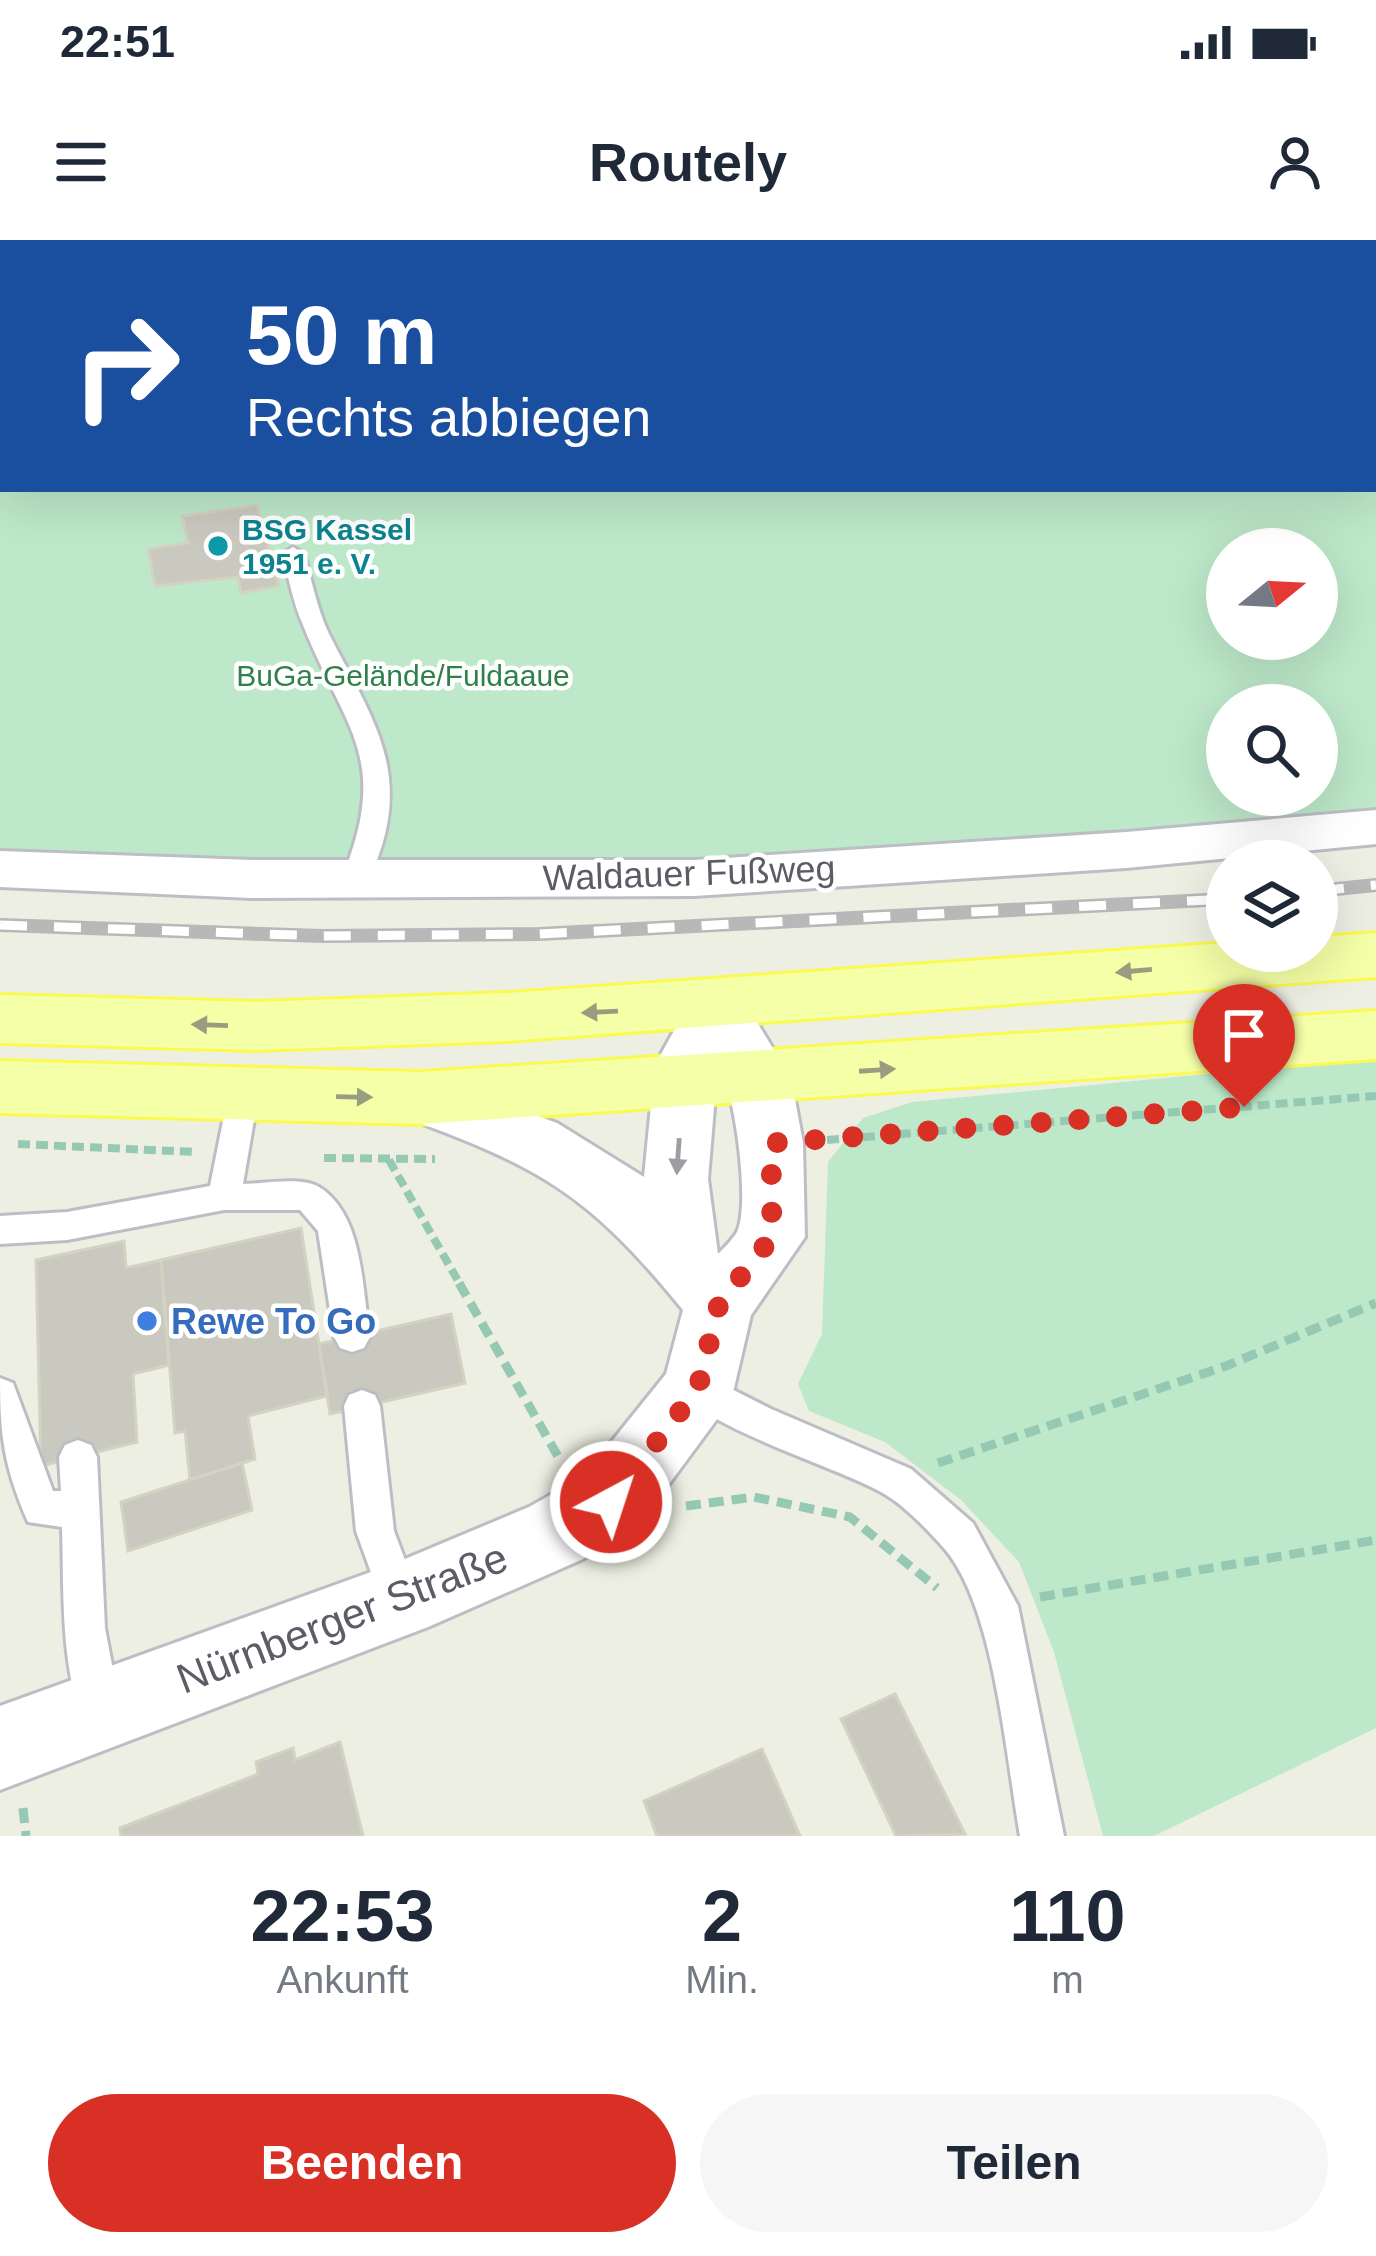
<!DOCTYPE html>
<html lang="de">
<meta charset="utf-8">
<style>
body{margin:0;font-family:Arial,sans-serif;background:#f6f6f7;color:#1f2937;height:100vh;display:flex;flex-direction:column;font-size:45px;white-space:nowrap}
*{box-sizing:border-box;margin:0}
p{font-size:39px;color:#747a83}
.icon{flex:none;width:66px;height:66px;fill:none;stroke:currentColor;stroke-width:2;stroke-linecap:round;stroke-linejoin:round}
.map{position:relative;height:1596px;overflow:hidden}
.drawer{display:flex;flex-direction:column;background:#fff;flex:1}
.drawer>*{flex:none}
.guide{position:absolute;left:0px;top:0px;width:1377px;height:252px;box-shadow:0 12px 48px #0002;background:#1a4fa0;color:#fff;overflow:hidden}
.needle{width:78px;rotate:72deg}
.fabs{position:absolute;left:1206px;top:288px;display:grid;gap:24px}
.fabs a{display:grid;place-items:center;width:132px;height:132px;border-radius:50%;background:#fff;box-shadow:0 12px 48px #0002;font-size:60px}
.pin{position:absolute;display:grid;place-items:center;width:102px;height:102px;color:#fff;margin:-123px -51px;border-radius:50% 50% 50% 0;rotate:-45deg;box-shadow:0 0 12px #0007}
.pin .icon{rotate:45deg}
.me{position:absolute;width:132px;margin:-66px;rotate:40deg;stroke-linejoin:round;filter:drop-shadow(0 0 9px #0008)}
.turn{display:flex;align-items:center;gap:42px;height:252px;padding:0 48px;font-size:54px}
.turn .icon{width:156px;height:156px;stroke-width:2.5}
.turn b{display:block;font-size:84px;line-height:102px}
.eta{display:flex;justify-content:space-evenly;align-items:center;height:204px;text-align:center}
.eta b{font-size:72px;font-weight:800;line-height:84px}
.action{display:flex;gap:24px;margin-top:auto;padding:24px 48px}
.action a{flex:1;height:138px;border-radius:72px;background:#d93025;color:#fff;font-size:48px;font-weight:800;line-height:138px;text-align:center}
.action a+a{background:#f6f6f7;color:#1f2937}
.status{display:flex;justify-content:space-between;align-items:center;height:84px;padding:0 60px;background:#fff;direction:ltr}
.status svg{height:33px;fill:currentColor}
header{display:flex;justify-content:space-between;align-items:center;height:156px;padding:0 48px;background:#fff;font-size:54px;font-weight:800}
.map>svg:first-child{display:block}
.green{fill:#bde8c9;fill-rule:evenodd}
.building{fill:#cac9c0;stroke:#d4d3c1;stroke-width:3}
.lines{fill:none;stroke-linecap:round;stroke-linejoin:round}
.lane-casing{stroke:#bdbec5;stroke-width:6}
.street-casing{stroke:#bdbec5;stroke-width:6}
.primary-casing{stroke:#fafa50;stroke-width:6}
.path-far2{stroke:#96c9b3;stroke-width:4.5;stroke-dasharray:8 3;stroke-linecap:butt}
.path-far1{stroke:#96c9b3;stroke-width:8;stroke-dasharray:12 6;stroke-linecap:butt}
.path{stroke:#96c9b3;stroke-width:9;stroke-dasharray:15 8;stroke-linecap:butt}
.lane{fill:#fff;fill-rule:evenodd}
.street{fill:#fff;fill-rule:evenodd}
.primary{fill:#f5ffa7;fill-rule:evenodd}
.rail-casing{stroke:#b8b8b9;stroke-width:14}
.rail{stroke:#fff;stroke-width:9;stroke-dasharray:27;stroke-linecap:butt}
.oneway{fill:#999d7f}
.oneway2{fill:#9d9da3}
.route{stroke:#d93025;stroke-width:21;stroke-dasharray:0 37.8}
.culture-dot{fill:#0f9aa8;stroke:#fff;stroke-width:4.5}
.shop-dot{fill:#3f7fe0;stroke:#fff;stroke-width:4.5}
.labels{text-anchor:middle;dominant-baseline:central;stroke-width:9;stroke-linejoin:round;paint-order:stroke}
.far-culture-label{font-size:30px;font-weight:bold;fill:#0d838f;stroke:#fff;text-anchor:start}
.far-park-label{font-size:30px;fill:#2e8149;stroke:#fff}
.street-label{font-size:36px;fill:#5b5c65;stroke:#fff}
.shop-label{font-size:36px;font-weight:bold;fill:#366cbe;stroke:#fff;text-anchor:start}
.near-street-label{font-size:42px;fill:#5b5c65;stroke:#fff}
</style>
<div class="status"><b>22:51</b><svg viewBox="0 0 49 12"><path d="M0 12V9h3v3zM5 12V6h3v6zM10 12V3h3v9zM15 12V0h3v12zM26 1h20v11H26zM47 4h2v5h-2z"/></svg></div>
<header><svg class="icon" aria-label="menu" viewBox="0 0 24 24"><path d="M4 6h16M4 12h16M4 18h16"/></svg>Routely<svg class="icon" aria-label="person" viewBox="0 0 24 24"><circle cx="12" cy="8" r="4"/><path d="M4 21q1-7 8-7t8 7"/></svg></header>
<div class="map">
<svg width="1376" height="1596" viewBox="0 0 1376 1596">
<rect width="100%" height="100%" fill="#eeefe3"/>
<!-- green -->
<path class="green" d="M 0,0 L 1376,0 L 1376,570 C 919,613 459,638 0,614 ZM 3,3 L 1374,3 L 1374,249 L 3,249 ZM 1227,309 L 1317,309 L 1317,399 L 1227,399 ZM 1227,465 L 1317,465 L 1317,555 L 1227,555 Z
M 1376,818 L 1376,1488 L 1154,1596 L 1103,1596 L 1054,1412 L 1019,1322 L 961,1260 L 885,1202 L 809,1171 L 798,1144 L 822,1094 L 828,922 L 863,878 L 912,862 Z"/>
<!-- building -->
<path class="building" d="M 257,265 L 279,346 L 241,353 L 238,337 L 155,346 L 148,309 L 188,303 L 182,276 Z
M 301,988 L 327,1156 L 248,1176 L 255,1219 L 190,1240 L 185,1191 L 175,1193 L 161,1020 Z
M 124,1001 L 126,1028 L 161,1020 L 169,1125 L 133,1134 L 137,1202 L 41,1226 L 36,1020 Z
M 451,1074 L 465,1143 L 330,1174 L 319,1104 Z
M 242,1223 L 252,1270 L 128,1311 L 121,1262 Z
M 895,1454 L 965,1594 L 896,1596 L 841,1479 Z
M 340,1502 L 363,1596 L 121,1596 L 120,1588 L 258,1534 L 256,1522 L 293,1508 L 295,1520 Z
M 762,1509 L 800,1596 L 657,1596 L 644,1561 Z"/>
<g class="lines">
<!-- lane casing -->
<g class="lane-casing">
<path id="lane" d="M 293,307 L 304,314 C 312,341 317,369 329,394 C 369,473 412,528 377,620 C 372,633 370,643 356,647 L 342,638 C 391,517 346,492 303,385 C 293,363 289,338 282,314 Z
M 243,844 L 254,848 L 258,856 L 243,944 C 263,944 301,936 319,947 C 364,975 362,1050 370,1097 L 364,1108 L 352,1112 L 340,1108 L 334,1097 L 318,991 L 300,970 L 224,970 L 67,1000 L 0,1004 L 0,976 L 67,972 L 210,946 L 228,856 L 232,848 Z
M 698,1132 L 771,1169 L 911,1229 L 973,1283 L 1018,1366 L 1064,1596 L 1020,1596 C 1006,1518 995,1365 943,1307 C 927,1289 902,1263 881,1252 C 840,1228 698,1186 680,1148 L 685,1137 Z
M 0,1138 L 13,1143 L 53,1251 L 61,1251 L 59,1217 L 65,1205 L 78,1200 L 91,1205 L 97,1217 L 105,1388 L 121,1472 L 115,1487 L 100,1493 L 85,1487 C 60,1426 64,1352 62,1287 L 28,1282 C 4,1227 0,1196 0,1138 Z
M 362,1150 L 375,1155 L 380,1166 L 394,1291 L 420,1360 L 414,1374 L 400,1379 L 386,1374 L 356,1291 L 344,1166 L 349,1155 Z"/>
</g>
<!-- street casing -->
<g class="street-casing">
<path id="street" d="M 1376,570 L 1376,604 L 1126,628 L 694,656 L 252,658 L 0,647 L 0,611 L 252,620 L 694,620 L 1126,592 Z
M 717,744 L 738,751 L 791,838 L 803,903 L 805,997 L 751,1075 L 734,1148 L 723,1171 L 638,1286 L 583,1319 L 428,1387 L 0,1550 L 0,1466 L 393,1324 L 529,1267 L 584,1236 L 666,1134 L 683,1070 C 587,952 539,926 398,875 L 389,858 L 398,841 L 420,834 L 557,883 L 644,937 L 655,825 L 696,751 ZM 718,820 C 734,848 751,963 737,992 C 733,999 724,1008 718,1014 L 708,939 Z"/>
</g>
<!-- primary casing -->
<g class="primary-casing">
<path id="primary" d="M 1376,693 L 1376,737 L 508,801 L 256,810 L 0,803 L 0,755 L 256,762 L 508,753 L 1227,703 L 1227,711 L 1317,711 L 1317,697 Z
M 1376,771 L 1376,819 L 420,884 L 0,873 L 0,821 L 420,832 Z"/>
</g>
<!-- path-far2 -->
<path class="path-far2" d="M 27,0 L 31,3
M 793,0 L 798,3
M 702,3 L 709,0"/>
<!-- path-far1 -->
<path class="path-far1" d="M 827,900 L 1376,856
M 18,904 L 195,912
M 324,918 L 435,919
M 389,920 L 461,1046"/>
<!-- path -->
<path class="path" d="M 459,1043 L 560,1220
M 938,1223 L 1226,1126 L 1376,1063
M 686,1266 L 754,1257 L 850,1277 L 937,1348
M 1040,1357 L 1376,1300
M 23,1568 L 26,1596"/>
<!-- lane -->
<use href="#lane" class="lane"/>
<!-- street -->
<use href="#street" class="street"/>
<!-- primary -->
<use href="#primary" class="primary"/>
<!-- rail casing -->
<g class="rail-casing">
<path id="rail" d="M 1317,651 L 1376,645
M 0,685 L 323,696 L 539,694 L 1227,659"/>
</g>
<!-- rail -->
<use href="#rail" class="rail"/>
</g>
<!-- one-way arrows -->
<defs><path id="oneway-solid" d="M-6-.8H1V-3.2L6.5 0L1 3.2V.8H-6Z" transform="scale(3)"/></defs>
<g class="oneway">
<use href="#oneway-solid" transform="translate(1134 731) rotate(175)"/>
<use href="#oneway-solid" transform="translate(600 772) rotate(177)"/>
<use href="#oneway-solid" transform="translate(210 785) rotate(-178)"/>
<use href="#oneway-solid" transform="translate(877 830) rotate(-4)"/>
<use href="#oneway-solid" transform="translate(354 857) rotate(1)"/>
</g>
<use class="oneway2" href="#oneway-solid" transform="translate(678 916) rotate(94)"/>
<g class="lines">
<!-- route -->
<path class="route" d="M 611,1262 L 698,1148 L 719,1064 L 772,997 L 771,903 L 1244,867"/>
</g>
<!-- markers -->
<circle class="culture-dot" cx="218" cy="306" r="12"/>
<circle class="shop-dot" cx="147" cy="1081" r="12"/>
<g class="labels">
<!-- far-culture labels -->
<g class="far-culture-label">
<text x="242" y="289">BSG Kassel<tspan x="242" dy="34">1951 e. V.</tspan></text>
</g>
<!-- far-park labels -->
<g class="far-park-label">
<text x="403" y="435">BuGa-Gelände/Fuldaaue</text>
</g>
<!-- street labels -->
<g class="street-label">
<text transform="translate(689 633) rotate(-2)">Waldauer Fußweg</text>
</g>
<!-- shop labels -->
<g class="shop-label">
<text x="171" y="1081">Rewe To Go</text>
</g>
<!-- near-street labels -->
<g class="near-street-label">
<text transform="translate(342 1378) rotate(-21)">Nürnberger Straße</text>
</g>
</g>
</svg>
<div class="fabs">
<a><svg class="needle" viewBox="-14 -14 28 28"><path d="M0-13l5 13h-10z" fill="#e53935"/><path d="M0 13l5-13h-10z" fill="#747a83"/></svg></a>
<a><svg class="icon" aria-label="search" viewBox="0 0 24 24"><circle cx="10" cy="10" r="6"/><path d="M15 15l6 6"/></svg></a>
<a><svg class="icon" aria-label="layers" viewBox="0 0 24 24"><path d="M12 4l9 5-9 5-9-5zM3 14l9 5 9-5"/></svg></a>
</div>
<div class="pin" style="left:1244px;top:867px;background:#d93025"><svg class="icon" aria-label="arrive" viewBox="0 0 24 24"><path d="M6 21V4h12l-3 4 3 4H6"/></svg></div>
<svg class="me" style="left:611px;top:1262px" viewBox="-20 -20 40 40"><circle r="17" fill="#d93025" stroke="#fff" stroke-width="3"/><path d="M0-11L8 9 0 5-8 9z" fill="#fff"/></svg>
<div class="guide">
<div class="turn"><svg class="icon" aria-label="right" viewBox="0 0 24 24"><path d="M7 20v-9h11M14 6l5 5-5 5"/></svg><div><b>50 m</b>Rechts abbiegen</div></div>
</div>
</div>
<section class="drawer">
<div class="eta">
<div><b>22:53</b><p>Ankunft</p></div>
<div><b>2</b><p>Min.</p></div>
<div><b>110</b><p>m</p></div>
</div>
<div class="action"><a>Beenden</a><a>Teilen</a></div>
</section>
